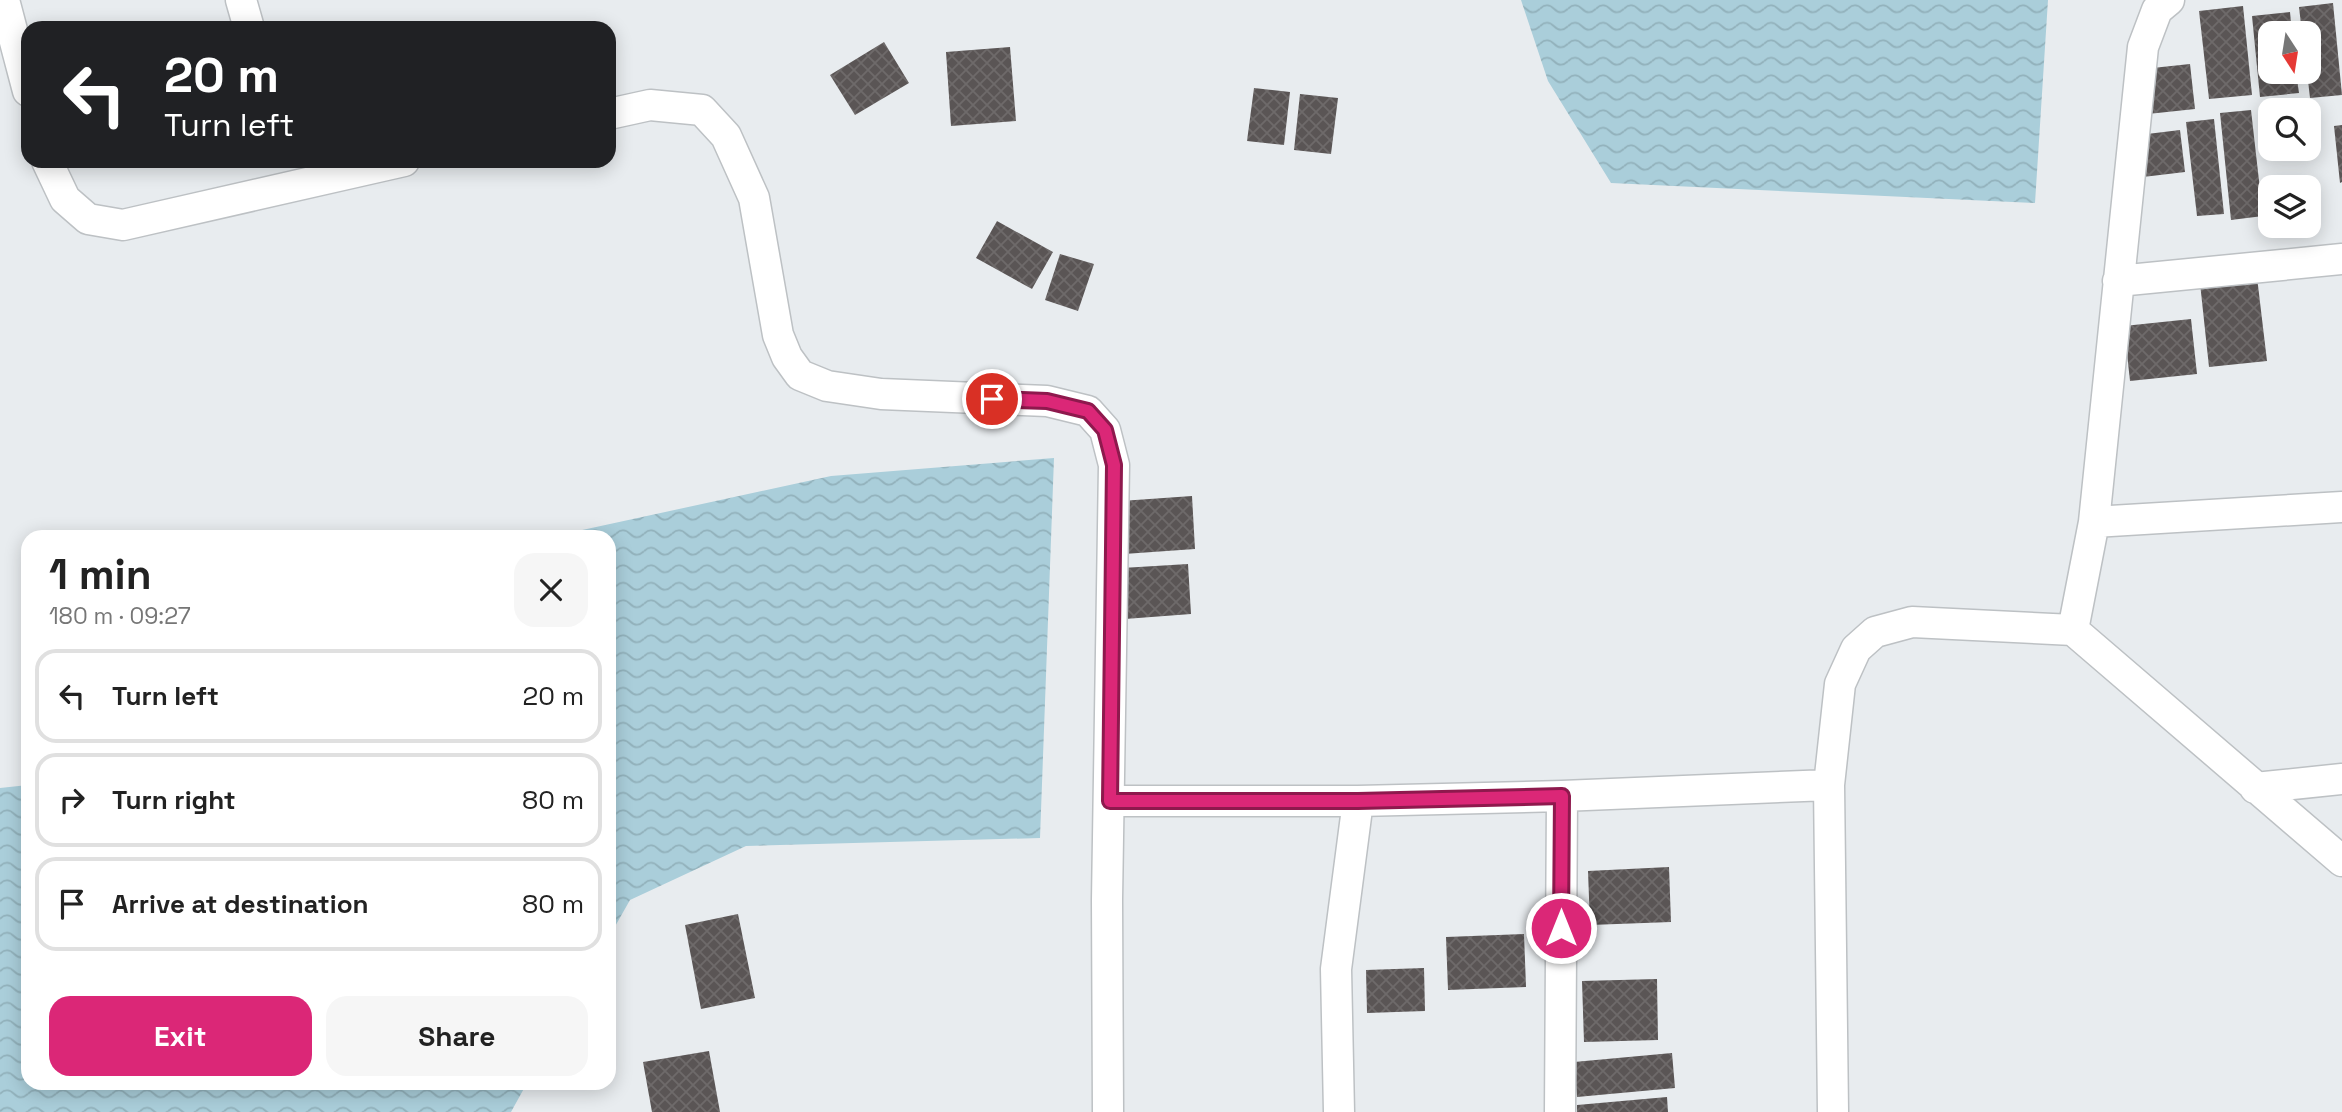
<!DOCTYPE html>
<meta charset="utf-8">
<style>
body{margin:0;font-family:"Space Grotesk",sans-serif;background:#f6f6f6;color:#222;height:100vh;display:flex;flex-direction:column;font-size:26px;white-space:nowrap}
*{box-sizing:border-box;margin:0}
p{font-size:23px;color:#767676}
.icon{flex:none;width:38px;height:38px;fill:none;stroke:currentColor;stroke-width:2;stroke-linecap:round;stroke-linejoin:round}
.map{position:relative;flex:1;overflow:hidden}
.panel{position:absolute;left:21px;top:530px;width:595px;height:560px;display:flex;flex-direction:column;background:#fff;border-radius:21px;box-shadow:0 4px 18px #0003}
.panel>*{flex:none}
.hud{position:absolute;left:21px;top:21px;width:595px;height:147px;border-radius:21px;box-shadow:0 4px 18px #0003;background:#202124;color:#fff;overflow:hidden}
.needle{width:46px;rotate:168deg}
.tools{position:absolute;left:2258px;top:21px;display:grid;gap:14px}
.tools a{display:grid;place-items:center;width:63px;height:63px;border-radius:14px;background:#fff;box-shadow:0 4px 18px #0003;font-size:35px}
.pin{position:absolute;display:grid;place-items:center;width:60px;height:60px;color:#fff;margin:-30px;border:4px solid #fff;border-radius:50%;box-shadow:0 2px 7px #0007}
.me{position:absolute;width:77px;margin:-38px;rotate:0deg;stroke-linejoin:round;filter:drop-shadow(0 0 5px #0008)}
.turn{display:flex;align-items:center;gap:24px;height:147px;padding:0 28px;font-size:32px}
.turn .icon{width:91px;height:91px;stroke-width:2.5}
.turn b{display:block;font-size:49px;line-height:60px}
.round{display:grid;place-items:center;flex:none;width:74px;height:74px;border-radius:21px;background:#f6f6f6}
.overview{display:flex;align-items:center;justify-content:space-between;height:119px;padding:0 28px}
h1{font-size:42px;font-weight:700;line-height:52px}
.action{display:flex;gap:14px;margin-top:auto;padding:14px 28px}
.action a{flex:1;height:80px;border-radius:21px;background:#db2777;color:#fff;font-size:28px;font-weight:700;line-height:80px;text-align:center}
.action a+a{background:#f6f6f6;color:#222}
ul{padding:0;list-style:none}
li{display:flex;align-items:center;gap:21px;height:94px;margin:0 14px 10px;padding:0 14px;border:4px solid #e0e0e0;border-radius:21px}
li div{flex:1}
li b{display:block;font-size:26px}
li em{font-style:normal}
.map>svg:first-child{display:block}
.water{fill:url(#water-waves)}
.building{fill:url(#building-cross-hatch)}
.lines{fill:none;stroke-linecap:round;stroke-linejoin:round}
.minor-casing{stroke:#bdc1c4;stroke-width:33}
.minor{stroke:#fff;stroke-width:30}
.route-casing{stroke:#8e194d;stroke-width:18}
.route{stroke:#db2777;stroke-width:12}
</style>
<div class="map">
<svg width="2342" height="1112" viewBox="0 0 2342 1112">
<defs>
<pattern id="water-waves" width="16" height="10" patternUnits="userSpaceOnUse" patternTransform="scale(1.75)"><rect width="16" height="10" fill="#aaceda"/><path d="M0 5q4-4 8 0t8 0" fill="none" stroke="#92b1bb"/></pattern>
<pattern id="building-cross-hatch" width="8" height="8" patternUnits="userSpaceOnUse" patternTransform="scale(1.75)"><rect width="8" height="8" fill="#5a5555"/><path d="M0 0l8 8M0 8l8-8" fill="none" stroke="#6e6a6a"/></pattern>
</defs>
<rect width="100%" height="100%" fill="#e8ecef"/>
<!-- water -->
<path class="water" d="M 1521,0 L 2048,0 L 2035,203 L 1611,183 L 1548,81 Z
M 1054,458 L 1040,838 L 746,846 L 630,900 L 609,937 L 609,537 L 550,537 L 831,476 Z
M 28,785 L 28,1083 L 527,1083 L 511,1112 L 0,1112 L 0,788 Z"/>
<!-- building -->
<path class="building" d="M 2333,3 L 2342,95 L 2310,98 L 2307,72 L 2308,33 L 2302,33 L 2299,7 Z
M 2243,6 L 2252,95 L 2209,99 L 2199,11 Z
M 2290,12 L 2292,33 L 2270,33 L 2270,72 L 2296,72 L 2299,93 L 2260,97 L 2252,16 Z
M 884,42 L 909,83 L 855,115 L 830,75 Z
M 1010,47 L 1016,121 L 951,126 L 946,52 Z
M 2190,64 L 2195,109 L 2148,114 L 2143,69 Z
M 1254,88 L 1290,92 L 1284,145 L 1247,141 Z
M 1300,94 L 1338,98 L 1331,154 L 1294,150 Z
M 2251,110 L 2263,216 L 2231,220 L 2220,113 Z
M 2214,119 L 2224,214 L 2197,216 L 2186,122 Z
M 2342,125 L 2342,182 L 2340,183 L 2334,126 Z
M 2180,130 L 2185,172 L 2143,177 L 2139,135 Z
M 997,221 L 1053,252 L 1032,289 L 976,258 Z
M 1060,254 L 1094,264 L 1078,311 L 1045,300 Z
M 2257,277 L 2267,361 L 2209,367 L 2200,283 Z
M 2191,319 L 2197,374 L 2130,381 L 2124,326 Z
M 1192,496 L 1195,549 L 1124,554 L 1121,501 Z
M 1188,564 L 1191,614 L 1125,619 L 1122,568 Z
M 1669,867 L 1671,922 L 1590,925 L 1588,871 Z
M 738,914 L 755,998 L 701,1009 L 685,925 Z
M 1524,934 L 1526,987 L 1448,990 L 1446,937 Z
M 1424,968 L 1425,1011 L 1367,1013 L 1366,970 Z
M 1657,979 L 1658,1040 L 1584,1042 L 1582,981 Z
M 709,1051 L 720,1112 L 652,1112 L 643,1062 Z
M 1672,1053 L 1675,1088 L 1577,1097 L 1574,1062 Z
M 1667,1097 L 1668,1112 L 1577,1112 L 1577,1105 Z"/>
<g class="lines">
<!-- minor casing -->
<g class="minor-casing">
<path id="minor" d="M 4,0 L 28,91
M 241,0 L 249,28
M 609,114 L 650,105 L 702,110 L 726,136 L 754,198 L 778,335 L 787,357 L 800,375 L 827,386 L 881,394 L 1047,401 L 1088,411 L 1105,430 L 1114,465 L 1107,900 L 1108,1112
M 47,161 L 65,199 L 88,219 L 123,225 L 404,161
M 2118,281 L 2342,259
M 2094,522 L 2342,507
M 2073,630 L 2342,861
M 2255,788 L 2342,779
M 1110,801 L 1358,801 L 1562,796 L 1829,785
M 1339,1112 L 1336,969 L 1358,801
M 1560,1112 L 1562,796
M 1833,1112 L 1829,785 L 1840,684 L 1856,649 L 1875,632 L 1912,622 L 2073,630 L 2094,522 L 2143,47 L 2157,10 L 2169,0"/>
</g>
<!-- minor -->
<use href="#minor" class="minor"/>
</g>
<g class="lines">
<!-- route casing -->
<g class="route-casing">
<path id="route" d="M 992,399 L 1047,401 L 1088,411 L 1105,430 L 1114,465 L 1110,801 L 1358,801 L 1562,796 L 1561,928"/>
</g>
<!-- route -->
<use href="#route" class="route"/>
</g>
</svg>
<div class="tools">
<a><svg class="needle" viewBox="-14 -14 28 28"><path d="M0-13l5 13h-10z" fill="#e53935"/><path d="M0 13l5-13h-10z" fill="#767676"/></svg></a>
<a><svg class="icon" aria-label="search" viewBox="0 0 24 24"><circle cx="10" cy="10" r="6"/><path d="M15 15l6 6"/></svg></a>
<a><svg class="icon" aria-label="layers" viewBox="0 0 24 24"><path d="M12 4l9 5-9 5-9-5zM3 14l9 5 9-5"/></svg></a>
</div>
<div class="pin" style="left:992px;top:399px;background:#d93025"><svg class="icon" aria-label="arrive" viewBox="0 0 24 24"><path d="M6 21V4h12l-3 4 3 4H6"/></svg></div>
<svg class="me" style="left:1561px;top:928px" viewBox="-20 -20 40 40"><circle r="17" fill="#db2777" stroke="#fff" stroke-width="3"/><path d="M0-11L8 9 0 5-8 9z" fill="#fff"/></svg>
<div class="hud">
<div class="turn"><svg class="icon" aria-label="left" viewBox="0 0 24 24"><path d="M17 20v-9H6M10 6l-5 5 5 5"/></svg><div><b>20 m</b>Turn left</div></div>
</div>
<section class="panel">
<div class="overview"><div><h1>1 min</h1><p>180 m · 09:27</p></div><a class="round"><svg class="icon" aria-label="close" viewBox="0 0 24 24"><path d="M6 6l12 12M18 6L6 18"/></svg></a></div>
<ul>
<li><svg class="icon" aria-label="left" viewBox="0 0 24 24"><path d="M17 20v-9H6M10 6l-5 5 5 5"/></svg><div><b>Turn left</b></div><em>20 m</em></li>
<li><svg class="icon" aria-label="right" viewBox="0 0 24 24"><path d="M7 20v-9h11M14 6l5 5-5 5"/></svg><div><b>Turn right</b></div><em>80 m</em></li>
<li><svg class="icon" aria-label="arrive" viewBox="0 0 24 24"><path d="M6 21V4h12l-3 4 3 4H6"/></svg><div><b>Arrive at destination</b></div><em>80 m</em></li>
</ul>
<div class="action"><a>Exit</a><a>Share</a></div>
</section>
</div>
